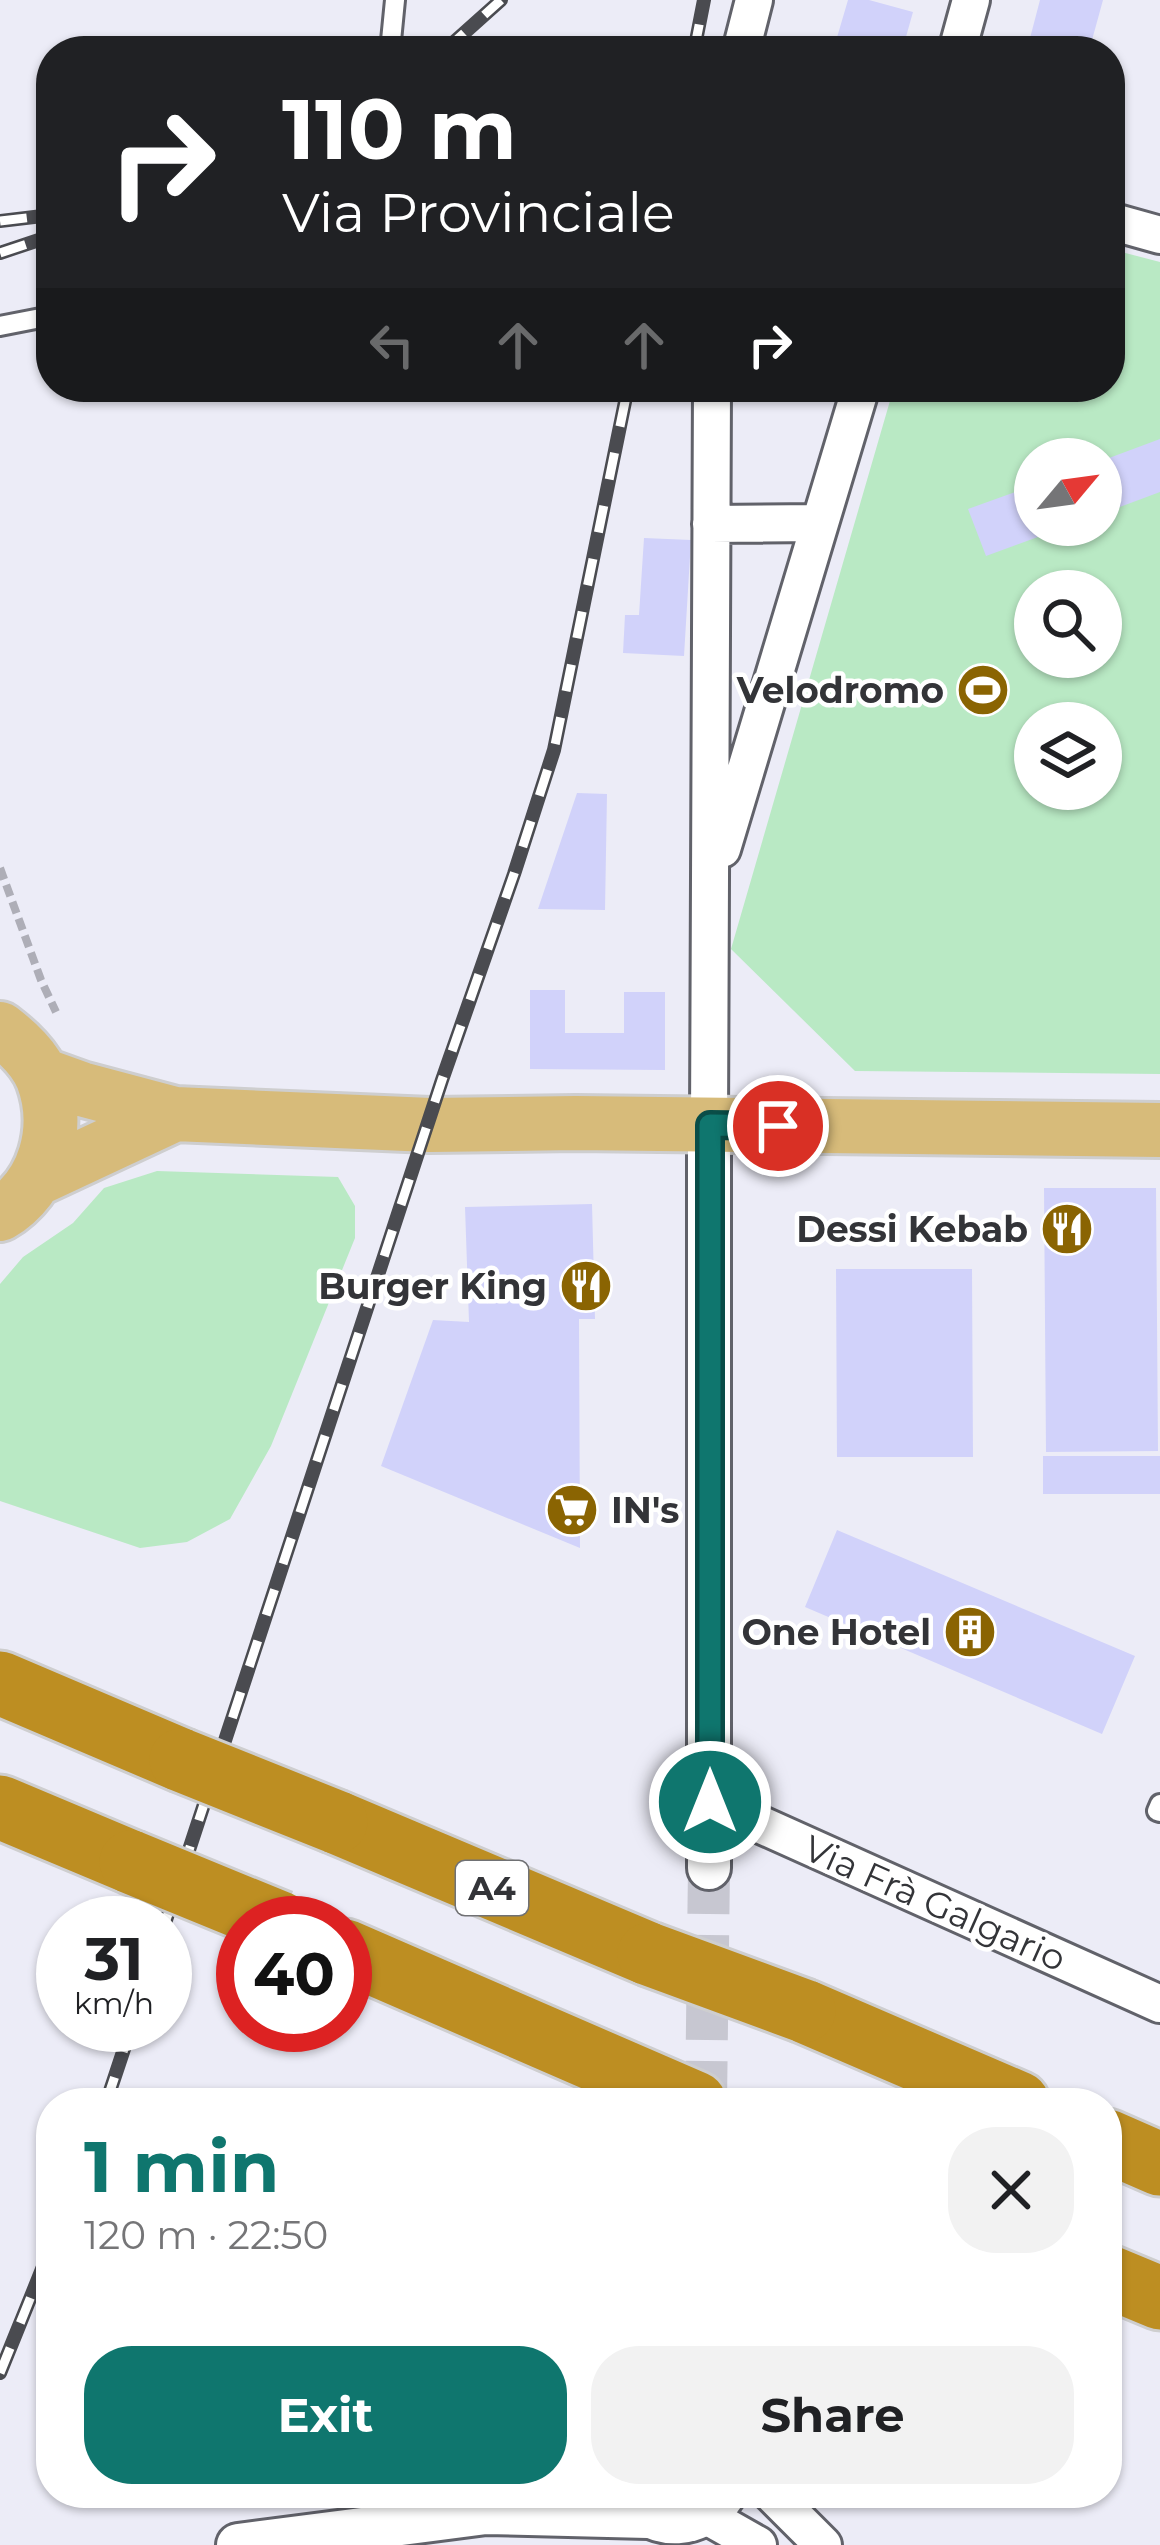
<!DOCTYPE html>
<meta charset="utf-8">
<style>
body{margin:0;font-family:Montserrat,sans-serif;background:#f2f2f2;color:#202124;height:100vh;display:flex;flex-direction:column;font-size:45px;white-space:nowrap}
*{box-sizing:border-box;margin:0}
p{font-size:39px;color:#757577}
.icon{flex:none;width:66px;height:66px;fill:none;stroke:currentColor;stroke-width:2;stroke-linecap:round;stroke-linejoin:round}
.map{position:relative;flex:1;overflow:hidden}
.details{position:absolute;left:36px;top:2088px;width:1086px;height:420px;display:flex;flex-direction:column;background:#fff;border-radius:48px;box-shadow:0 3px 9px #0004}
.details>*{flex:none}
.top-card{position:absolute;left:36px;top:36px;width:1089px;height:366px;border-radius:48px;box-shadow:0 3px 9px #0004;background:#202124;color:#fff;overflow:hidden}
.needle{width:78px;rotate:61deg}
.buttons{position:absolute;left:1014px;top:438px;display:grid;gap:24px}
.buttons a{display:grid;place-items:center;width:108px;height:108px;border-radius:50%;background:#fff;box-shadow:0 3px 9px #0004;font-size:60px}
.speed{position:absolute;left:36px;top:1896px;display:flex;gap:24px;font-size:60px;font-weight:700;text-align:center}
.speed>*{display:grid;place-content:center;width:156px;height:156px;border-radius:50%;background:#fff;box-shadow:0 3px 9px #0004;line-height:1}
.speed small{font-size:30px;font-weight:400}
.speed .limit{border:18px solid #d22;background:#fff;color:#111}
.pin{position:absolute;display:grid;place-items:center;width:102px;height:102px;color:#fff;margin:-51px;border:6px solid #fff;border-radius:50%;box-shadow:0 3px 12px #0007}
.me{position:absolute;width:132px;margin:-66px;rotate:0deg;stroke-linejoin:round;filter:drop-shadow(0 0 9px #0008)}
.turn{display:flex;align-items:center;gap:42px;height:252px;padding:0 48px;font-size:54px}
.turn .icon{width:156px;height:156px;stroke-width:2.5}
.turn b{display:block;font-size:84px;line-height:102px}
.lanes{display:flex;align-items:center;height:114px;padding:0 48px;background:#0003;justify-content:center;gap:60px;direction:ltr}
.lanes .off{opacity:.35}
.round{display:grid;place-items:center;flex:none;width:126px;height:126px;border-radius:48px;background:#f2f2f2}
.headline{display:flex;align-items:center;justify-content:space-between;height:204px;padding:0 48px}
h1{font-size:72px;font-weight:700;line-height:90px;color:#0f766e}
.button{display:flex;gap:24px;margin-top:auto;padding:24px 48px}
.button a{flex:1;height:138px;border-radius:48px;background:#0f766e;color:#fff;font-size:48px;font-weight:700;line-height:138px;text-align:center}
.button a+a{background:#f2f2f2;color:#202124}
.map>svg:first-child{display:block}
.green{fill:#b9e9c4;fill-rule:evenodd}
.building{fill:#d1d2fa}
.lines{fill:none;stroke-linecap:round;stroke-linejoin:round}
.tertiary-tunnel{stroke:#c7c7d1;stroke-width:42;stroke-dasharray:42 21;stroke-linecap:butt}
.service-casing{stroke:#61626a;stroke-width:24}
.minor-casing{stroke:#61626a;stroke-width:42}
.tertiary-casing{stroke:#61626a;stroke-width:48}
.primary-casing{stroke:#cececf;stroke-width:60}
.motorway-casing{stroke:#cececf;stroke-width:69}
.path{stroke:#aeaeb7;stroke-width:8;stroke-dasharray:12 6;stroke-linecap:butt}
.service{stroke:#fff;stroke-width:18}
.minor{stroke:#fff;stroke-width:36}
.tertiary{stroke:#fff;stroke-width:42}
.primary{stroke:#d7bb7a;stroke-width:54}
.motorway{stroke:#bd8e22;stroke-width:63}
.rail-casing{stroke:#4a4b50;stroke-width:14}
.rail{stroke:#fff;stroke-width:9;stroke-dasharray:27;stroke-linecap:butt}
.motorway-bridge-casing{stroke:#cececf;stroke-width:69;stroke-linecap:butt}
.motorway-bridge{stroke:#bd8e22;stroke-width:63}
.route-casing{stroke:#0a4d48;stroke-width:30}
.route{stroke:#0f766e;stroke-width:21}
.labels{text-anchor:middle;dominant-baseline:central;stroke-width:9;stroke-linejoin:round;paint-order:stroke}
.shield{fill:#fff;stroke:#707174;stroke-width:3}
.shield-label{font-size:33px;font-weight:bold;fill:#333438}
.poi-label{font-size:36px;font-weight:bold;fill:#333438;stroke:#fff;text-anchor:end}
.street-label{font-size:36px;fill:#333438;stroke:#fff}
</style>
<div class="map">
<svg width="1160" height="2545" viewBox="0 0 1160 2545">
<rect width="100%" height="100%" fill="#ececf7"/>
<!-- green -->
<path class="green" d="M 1110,249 L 1160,262 L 1160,1074 L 855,1071 L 731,949 L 894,387 L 1110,387 ZM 1035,459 L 1101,459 L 1101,525 L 1035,525 ZM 1035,591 L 1101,591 L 1101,657 L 1035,657 ZM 1035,723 L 1101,723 L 1101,789 L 1035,789 Z
M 157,1171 L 338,1177 L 355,1206 L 355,1238 L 271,1446 L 230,1519 L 187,1542 L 140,1548 L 0,1501 L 0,1284 L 23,1257 L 73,1223 L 104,1188 Z"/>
<!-- building -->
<path class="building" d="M 848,0 L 869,0 L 913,12 L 902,51 L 833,51 Z
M 1040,0 L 1103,0 L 1089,51 L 1061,51 L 1029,42 Z
M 1160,439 L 1160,492 L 1101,514 L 1101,461 Z
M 1035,485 L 1035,525 L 1068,526 L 986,556 L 968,509 Z
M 644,538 L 691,540 L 684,656 L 623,653 L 625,615 L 639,615 Z
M 577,793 L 607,794 L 605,910 L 538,909 Z
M 530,990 L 565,990 L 565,1033 L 624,1033 L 624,992 L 665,992 L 665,1070 L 530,1069 Z
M 1044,1188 L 1156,1188 L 1158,1451 L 1046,1452 Z
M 592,1204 L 595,1319 L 579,1319 L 580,1548 L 381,1466 L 433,1320 L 469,1322 L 465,1207 Z
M 836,1269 L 972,1269 L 973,1457 L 837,1457 Z
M 1043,1456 L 1160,1456 L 1160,1494 L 1043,1494 Z
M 837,1530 L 1135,1656 L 1102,1734 L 805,1607 Z"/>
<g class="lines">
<!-- tertiary-tunnel -->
<path class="tertiary-tunnel" d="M 706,2103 L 709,1868"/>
<!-- service casing -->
<g class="service-casing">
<path id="service" d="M 390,51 L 395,0
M 0,326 L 51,316
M 1160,1804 L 1157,1811 L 1160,1812"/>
</g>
<!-- minor casing -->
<g class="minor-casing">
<path id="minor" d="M 741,51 L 754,0
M 957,51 L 971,0
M 1110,221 L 1160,235
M 711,524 L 820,523
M 722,849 L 861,387
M 709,1125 L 712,387
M 710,1802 L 1160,2004
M 771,2493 L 823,2545
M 705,2515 L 758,2545"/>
</g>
<!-- tertiary casing -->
<g class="tertiary-casing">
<path id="tertiary" d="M 709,1868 L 709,1125
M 627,2499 C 656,2532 701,2530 725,2493
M 238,2545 L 486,2513 L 648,2517"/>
</g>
<!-- primary casing -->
<g class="primary-casing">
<path id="primary" d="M 0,1029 C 17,1042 35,1058 43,1079 C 61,1128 46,1187 0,1214
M 42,1075 L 81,1089 L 175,1114 L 430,1125 L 576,1123 L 1160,1130
M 36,1179 L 175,1114"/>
</g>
<!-- motorway casing -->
<g class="motorway-casing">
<path id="motorway" d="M 0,1683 L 181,1760
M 0,1807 L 131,1862
M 336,1822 L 649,1954
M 345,1951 L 695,2103
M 804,2011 L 1018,2103
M 1107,2141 L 1160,2164
M 1107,2276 L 1160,2298"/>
</g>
<!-- path -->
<path class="path" d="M 0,868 L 41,980 L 56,1012"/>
<!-- service -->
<use href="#service" class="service"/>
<!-- minor -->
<use href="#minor" class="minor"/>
<!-- tertiary -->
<use href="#tertiary" class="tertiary"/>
<!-- primary -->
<use href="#primary" class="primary"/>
<!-- motorway -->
<use href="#motorway" class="motorway"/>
<!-- rail casing -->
<g class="rail-casing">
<path id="rail" d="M 444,51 L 501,0
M 694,51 L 704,0
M 0,221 L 51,215
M 0,253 L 51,236
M 165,1923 L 442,1080 L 514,874 L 554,750 L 628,387
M 106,2103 L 132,2025
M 0,2373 L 51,2247"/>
</g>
<!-- rail -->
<use href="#rail" class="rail"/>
<!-- motorway-bridge casing -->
<g class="motorway-bridge-casing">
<path id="motorway-bridge" d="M 181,1760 L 336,1822
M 131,1862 L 280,1923
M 649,1954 L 804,2011"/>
</g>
<!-- motorway-bridge -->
<use href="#motorway-bridge" class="motorway-bridge"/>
</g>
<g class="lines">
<!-- route casing -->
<g class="route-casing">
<path id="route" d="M 710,1802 L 710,1125 L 778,1126"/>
</g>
<!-- route -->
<use href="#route" class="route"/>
</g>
<!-- icons -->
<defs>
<g id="stadium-disc" transform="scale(2.7)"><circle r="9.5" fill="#8a6402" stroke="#fff"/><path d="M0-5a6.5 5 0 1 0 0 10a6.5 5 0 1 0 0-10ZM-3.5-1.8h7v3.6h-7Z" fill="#fff"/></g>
<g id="restaurant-disc" transform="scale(2.7)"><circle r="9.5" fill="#8a6402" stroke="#fff"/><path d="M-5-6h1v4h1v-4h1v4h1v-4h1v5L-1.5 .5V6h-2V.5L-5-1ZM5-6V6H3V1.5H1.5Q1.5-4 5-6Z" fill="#fff"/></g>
<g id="supermarket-disc" transform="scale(2.7)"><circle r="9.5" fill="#8a6402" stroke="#fff"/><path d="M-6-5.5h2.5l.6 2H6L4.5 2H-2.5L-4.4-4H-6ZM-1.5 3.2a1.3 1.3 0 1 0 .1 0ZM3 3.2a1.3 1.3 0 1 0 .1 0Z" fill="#fff"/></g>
<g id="building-disc" transform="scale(2.7)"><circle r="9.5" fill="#8a6402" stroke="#fff"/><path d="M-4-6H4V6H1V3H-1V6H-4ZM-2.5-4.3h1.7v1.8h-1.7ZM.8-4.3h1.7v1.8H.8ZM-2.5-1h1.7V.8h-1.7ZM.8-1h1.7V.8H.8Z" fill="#fff"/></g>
</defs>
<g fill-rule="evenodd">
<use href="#stadium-disc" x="983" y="690"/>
<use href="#restaurant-disc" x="1067" y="1229"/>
<use href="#restaurant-disc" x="586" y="1286"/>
<use href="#supermarket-disc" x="572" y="1510"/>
<use href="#building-disc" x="970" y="1632"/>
</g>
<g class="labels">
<!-- shield labels -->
<rect class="shield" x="456" y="1861" width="72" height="54" rx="9"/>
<g class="shield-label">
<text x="492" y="1888">A4</text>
</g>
<!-- poi labels -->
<g class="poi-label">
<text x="944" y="690">Velodromo</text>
<text x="1028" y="1229">Dessi Kebab</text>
<text x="547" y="1286">Burger King</text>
<text x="611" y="1510" text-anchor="start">IN's</text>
<text x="931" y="1632">One Hotel</text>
</g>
<!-- street labels -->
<g class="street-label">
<text transform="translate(935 1903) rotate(24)">Via Frà Galgario</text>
</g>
</g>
</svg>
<div class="buttons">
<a><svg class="needle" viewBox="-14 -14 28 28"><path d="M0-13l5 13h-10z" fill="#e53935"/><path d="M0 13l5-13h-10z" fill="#757577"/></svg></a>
<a><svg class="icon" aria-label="search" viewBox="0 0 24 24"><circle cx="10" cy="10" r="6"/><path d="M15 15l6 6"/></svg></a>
<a><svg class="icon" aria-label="layers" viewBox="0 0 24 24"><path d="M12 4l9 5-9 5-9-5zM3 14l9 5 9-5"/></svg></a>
</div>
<div class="speed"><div>31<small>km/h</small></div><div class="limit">40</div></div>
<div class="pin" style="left:778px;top:1126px;background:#d93025"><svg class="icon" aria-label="arrive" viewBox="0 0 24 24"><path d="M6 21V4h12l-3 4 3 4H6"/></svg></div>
<svg class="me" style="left:710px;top:1802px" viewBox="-20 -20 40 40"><circle r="17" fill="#0f766e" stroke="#fff" stroke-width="3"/><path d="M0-11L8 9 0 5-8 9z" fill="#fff"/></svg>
<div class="top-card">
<div class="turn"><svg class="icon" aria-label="right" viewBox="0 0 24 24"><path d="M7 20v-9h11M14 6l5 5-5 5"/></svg><div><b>110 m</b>Via Provinciale</div></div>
<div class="lanes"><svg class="icon off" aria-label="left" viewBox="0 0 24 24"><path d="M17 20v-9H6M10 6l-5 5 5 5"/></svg><svg class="icon off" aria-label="ahead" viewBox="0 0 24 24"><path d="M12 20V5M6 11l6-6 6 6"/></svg><svg class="icon off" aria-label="ahead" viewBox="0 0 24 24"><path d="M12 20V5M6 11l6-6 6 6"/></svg><svg class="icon" aria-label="right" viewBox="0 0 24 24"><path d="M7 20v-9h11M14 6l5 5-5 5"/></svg></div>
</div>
<section class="details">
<div class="headline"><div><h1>1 min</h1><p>120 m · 22:50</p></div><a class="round"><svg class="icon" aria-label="close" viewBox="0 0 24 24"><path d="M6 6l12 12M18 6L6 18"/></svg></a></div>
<div class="button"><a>Exit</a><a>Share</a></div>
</section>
</div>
